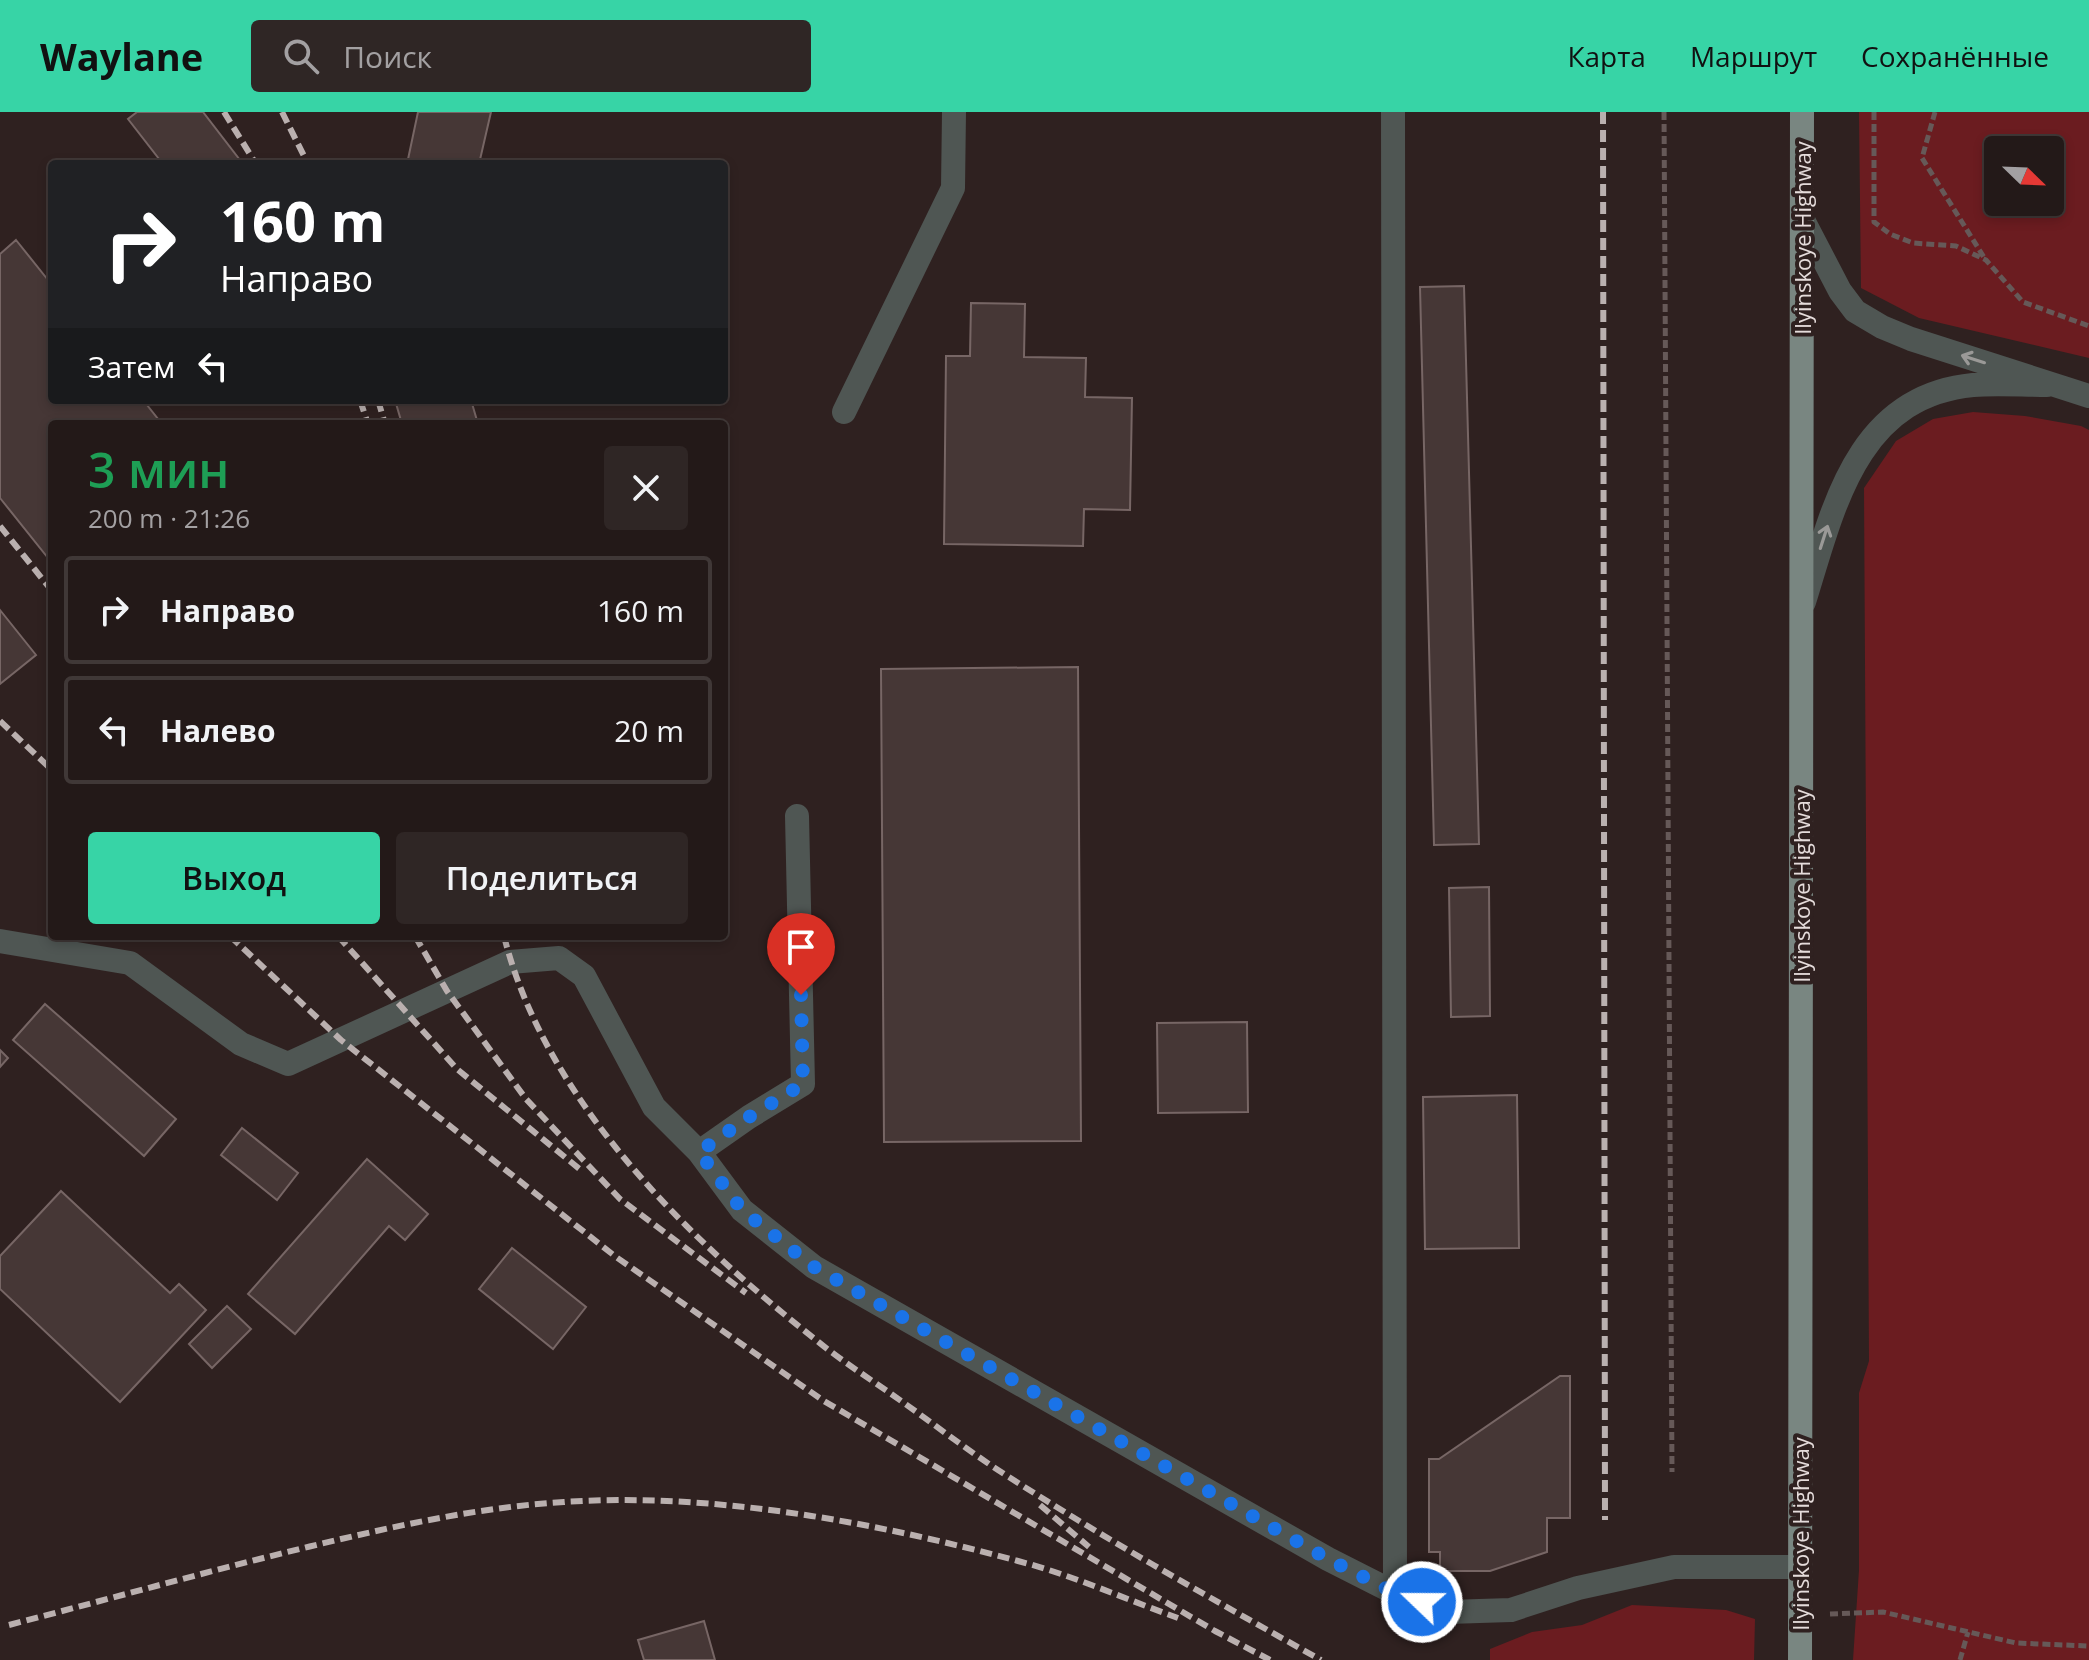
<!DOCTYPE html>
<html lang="ru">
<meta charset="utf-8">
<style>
body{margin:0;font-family:"Open Sans",sans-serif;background:#2f2625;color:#f1f3f6;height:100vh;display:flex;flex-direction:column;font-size:30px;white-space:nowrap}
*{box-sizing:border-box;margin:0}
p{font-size:26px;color:#a3a0a2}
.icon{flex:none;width:44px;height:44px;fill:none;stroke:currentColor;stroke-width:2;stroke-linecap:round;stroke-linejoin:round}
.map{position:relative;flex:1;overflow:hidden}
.drawer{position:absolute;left:48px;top:308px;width:680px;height:520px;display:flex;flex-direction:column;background:#231918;border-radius:8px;box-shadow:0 4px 12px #0003,0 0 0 2px #403837}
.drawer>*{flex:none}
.banner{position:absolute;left:48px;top:48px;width:680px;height:244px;border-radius:8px;box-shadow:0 4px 12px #0003,0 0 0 2px #403837;background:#202124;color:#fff;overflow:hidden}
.needle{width:52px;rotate:113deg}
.buttons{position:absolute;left:1984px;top:24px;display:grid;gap:16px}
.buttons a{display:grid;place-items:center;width:80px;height:80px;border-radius:8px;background:#231918;box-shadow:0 4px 12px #0003,0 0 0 2px #403837;font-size:40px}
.pin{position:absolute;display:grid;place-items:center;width:68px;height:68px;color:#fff;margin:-82px -34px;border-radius:50% 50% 50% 0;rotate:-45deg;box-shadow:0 0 8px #0007}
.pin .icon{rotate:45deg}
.me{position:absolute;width:88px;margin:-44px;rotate:292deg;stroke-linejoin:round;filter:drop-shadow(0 0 6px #0008)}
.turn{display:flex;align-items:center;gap:28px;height:168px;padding:0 40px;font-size:36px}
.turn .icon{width:104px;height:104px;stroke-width:2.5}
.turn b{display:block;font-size:56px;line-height:68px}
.then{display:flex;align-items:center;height:76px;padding:0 40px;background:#0003;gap:16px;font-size:30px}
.round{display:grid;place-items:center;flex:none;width:84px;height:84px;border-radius:8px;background:#2f2625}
.head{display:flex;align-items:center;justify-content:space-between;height:136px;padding:0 40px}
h1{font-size:48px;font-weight:600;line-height:60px;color:#1e9e55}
.button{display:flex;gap:16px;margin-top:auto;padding:16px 40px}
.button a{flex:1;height:92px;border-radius:8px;background:#37d4a6;color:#111;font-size:32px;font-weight:600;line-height:92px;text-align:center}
.button a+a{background:#2f2625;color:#f1f3f6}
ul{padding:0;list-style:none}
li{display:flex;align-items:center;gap:24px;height:108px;margin:0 16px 12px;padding:0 24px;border:4px solid #403837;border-radius:8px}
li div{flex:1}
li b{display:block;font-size:30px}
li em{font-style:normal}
header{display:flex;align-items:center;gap:48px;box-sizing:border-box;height:112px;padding:0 40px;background:#37d4a6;color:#111}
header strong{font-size:38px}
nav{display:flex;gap:44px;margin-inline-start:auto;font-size:28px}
.search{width:560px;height:72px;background:#2f2625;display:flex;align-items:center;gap:20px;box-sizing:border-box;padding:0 28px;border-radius:8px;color:#a3a0a2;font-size:30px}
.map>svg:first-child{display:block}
.green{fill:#6b1c20;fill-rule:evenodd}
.building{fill:#463736;stroke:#776665;stroke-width:2}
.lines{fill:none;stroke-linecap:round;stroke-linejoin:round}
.path{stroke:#665958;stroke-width:5;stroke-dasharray:8 4;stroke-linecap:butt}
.minor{stroke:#4f5653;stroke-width:24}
.major{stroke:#798681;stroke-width:24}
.rail{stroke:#bab0af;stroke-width:6;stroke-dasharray:12 6;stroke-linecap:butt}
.oneway{stroke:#9a9997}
.route{stroke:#1a73e8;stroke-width:14;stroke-dasharray:0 25.2}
.labels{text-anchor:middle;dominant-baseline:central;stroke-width:8;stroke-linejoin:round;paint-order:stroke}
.street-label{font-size:22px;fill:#e5dcdb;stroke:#2f2120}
</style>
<header>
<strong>Waylane</strong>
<div class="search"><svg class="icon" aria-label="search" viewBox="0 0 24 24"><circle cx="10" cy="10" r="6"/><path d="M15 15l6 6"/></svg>Поиск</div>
<nav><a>Карта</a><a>Маршрут</a><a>Сохранённые</a></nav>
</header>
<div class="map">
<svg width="2089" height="1548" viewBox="0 0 2089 1548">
<rect width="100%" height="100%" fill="#2f2120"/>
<!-- green -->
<path class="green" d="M 1859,0 L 2089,0 L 2089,246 L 1919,206 L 1861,176 ZM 2050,38 L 2050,90 L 1998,90 L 1998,38 Z
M 1973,300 L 2025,304 L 2081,314 L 2089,318 L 2089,1548 L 1853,1548 L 1859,1458 L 1859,1281 L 1869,1249 L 1864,376 L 1896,329 L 1933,307 Z
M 1632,1493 L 1726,1498 L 1755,1507 L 1754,1548 L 1490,1548 L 1490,1537 L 1532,1520 L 1582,1513 Z"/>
<!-- building -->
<path class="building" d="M 137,0 L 203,0 L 243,52 L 163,52 L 128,7 Z
M 418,0 L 491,0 L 479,52 L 407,52 Z
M 16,128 L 52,173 L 52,288 L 143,288 L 162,312 L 52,312 L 52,451 L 0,386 L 0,142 Z
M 1464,174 L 1479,732 L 1434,733 L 1420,175 Z
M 971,191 L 1025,192 L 1024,245 L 1086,246 L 1085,285 L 1132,286 L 1130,398 L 1084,397 L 1083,434 L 944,432 L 946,244 L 970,244 Z
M 395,288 L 471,288 L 478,312 L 402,312 Z
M 0,498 L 36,543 L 0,572 Z
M 1078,555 L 1081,1029 L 884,1030 L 881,557 Z
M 1489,775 L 1490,904 L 1451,905 L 1449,776 Z
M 45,892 L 176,1007 L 144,1044 L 13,928 Z
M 1247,910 L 1248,1000 L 1158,1001 L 1157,911 Z
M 0,938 L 8,946 L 0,955 Z
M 1517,983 L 1519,1136 L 1425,1137 L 1423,985 Z
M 242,1016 L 298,1061 L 277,1088 L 221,1043 Z
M 367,1047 L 428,1102 L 405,1128 L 389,1114 L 295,1222 L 248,1182 Z
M 61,1079 L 170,1181 L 179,1172 L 206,1198 L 120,1290 L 0,1177 L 0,1144 Z
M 512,1136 L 586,1195 L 553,1237 L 479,1177 Z
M 227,1194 L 251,1217 L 212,1256 L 189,1232 Z
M 1560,1264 L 1570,1264 L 1570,1406 L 1547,1406 L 1547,1440 L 1490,1459 L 1440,1459 L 1440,1440 L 1429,1440 L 1429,1347 L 1439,1347 Z
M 704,1509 L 715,1548 L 644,1548 L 638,1528 Z"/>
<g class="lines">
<!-- path -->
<path class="path" d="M 1664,0 L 1672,1360
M 1874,0 L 1874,110 L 1890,122 L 1913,131 L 1956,134 L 1986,148 L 2023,190 L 2089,214
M 1935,0 L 1922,46 L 1985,147
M 1830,1502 L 1883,1500 L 2016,1531 L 2089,1534
M 1960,1548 L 1968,1520"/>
<!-- minor -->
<path class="minor" d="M 1393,0 L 1395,1481
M 1802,106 L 1840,179 L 1855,199 L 1882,215 L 1911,227 L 2089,284
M 844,300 L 953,76 L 954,0
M 1804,490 C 1833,397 1856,284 1973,273 C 1997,271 2022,273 2047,273
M 0,829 L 130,851 L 241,932 L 288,952 L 510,850 L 559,846 L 584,864 L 654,995 L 699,1040 L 742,1098 L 814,1155 L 1328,1447 L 1395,1481 L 1448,1500 L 1511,1498 L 1578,1476 L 1674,1455 L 1800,1455
M 699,1040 L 749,1005 L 803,972 L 797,704"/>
<!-- major -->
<path class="major" d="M 1800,1548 L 1802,0"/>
<!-- rail -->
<path class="rail" d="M 224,0 L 256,52
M 282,0 L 308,52
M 1603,0 L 1605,1408
M 360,288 L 368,312
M 378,288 L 385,312
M 0,414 L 52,479
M 0,609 L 52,658
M 230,824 L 341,928 L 616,1145 L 824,1289 L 1215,1519 L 1270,1548
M 338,824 L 457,957 L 582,1059
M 415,824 L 447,879 L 526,987 L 620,1087 L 746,1181
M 504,824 C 545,988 687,1126 816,1228 C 844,1251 875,1270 904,1291 C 935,1313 966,1337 998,1358 C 1103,1426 1212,1487 1321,1548
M 1040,1393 L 1089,1435
M 9,1513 C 113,1486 216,1457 320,1432 C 400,1413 481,1395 564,1390 C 713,1380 874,1410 1018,1449 C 1072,1463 1125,1487 1178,1506"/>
</g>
<!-- one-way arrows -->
<defs><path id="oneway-shaft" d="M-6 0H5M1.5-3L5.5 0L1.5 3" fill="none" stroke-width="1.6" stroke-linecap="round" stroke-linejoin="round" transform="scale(2)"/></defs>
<g class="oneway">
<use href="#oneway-shaft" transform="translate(1973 247) rotate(-162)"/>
<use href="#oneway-shaft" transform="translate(1824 425) rotate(-72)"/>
</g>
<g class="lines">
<!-- route -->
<path class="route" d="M 801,883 L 803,972 L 749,1005 L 699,1040 L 742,1098 L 814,1155 L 1328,1447 L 1395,1481 L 1422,1490"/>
</g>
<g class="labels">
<!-- street labels -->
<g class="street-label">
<text transform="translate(1802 126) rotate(-90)">Ilyinskoye Highway</text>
<text transform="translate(1801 774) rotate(-90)">Ilyinskoye Highway</text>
<text transform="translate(1800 1422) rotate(-90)">Ilyinskoye Highway</text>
</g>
</g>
</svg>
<div class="buttons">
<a><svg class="needle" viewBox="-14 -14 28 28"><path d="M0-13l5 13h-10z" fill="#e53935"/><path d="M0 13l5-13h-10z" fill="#a3a0a2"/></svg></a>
</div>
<div class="pin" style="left:801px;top:883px;background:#d93025"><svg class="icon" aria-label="arrive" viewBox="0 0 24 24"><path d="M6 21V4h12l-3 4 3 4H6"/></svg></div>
<svg class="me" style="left:1422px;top:1490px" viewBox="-20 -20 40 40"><circle r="17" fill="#1a73e8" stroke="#fff" stroke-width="3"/><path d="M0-11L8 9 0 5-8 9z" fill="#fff"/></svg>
<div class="banner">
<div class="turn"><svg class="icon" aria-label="right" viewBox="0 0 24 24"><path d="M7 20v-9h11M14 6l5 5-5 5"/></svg><div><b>160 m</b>Направо</div></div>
<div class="then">Затем<svg class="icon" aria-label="left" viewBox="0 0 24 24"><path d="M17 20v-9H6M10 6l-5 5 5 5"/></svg></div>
</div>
<section class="drawer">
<div class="head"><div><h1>3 мин</h1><p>200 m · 21:26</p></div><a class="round"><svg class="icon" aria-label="close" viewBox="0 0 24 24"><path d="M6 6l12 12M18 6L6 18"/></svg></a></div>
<ul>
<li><svg class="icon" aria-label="right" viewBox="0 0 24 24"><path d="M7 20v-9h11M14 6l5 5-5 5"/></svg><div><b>Направо</b></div><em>160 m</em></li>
<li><svg class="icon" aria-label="left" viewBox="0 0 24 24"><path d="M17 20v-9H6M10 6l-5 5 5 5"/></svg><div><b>Налево</b></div><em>20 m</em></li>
</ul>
<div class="button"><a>Выход</a><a>Поделиться</a></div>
</section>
</div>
